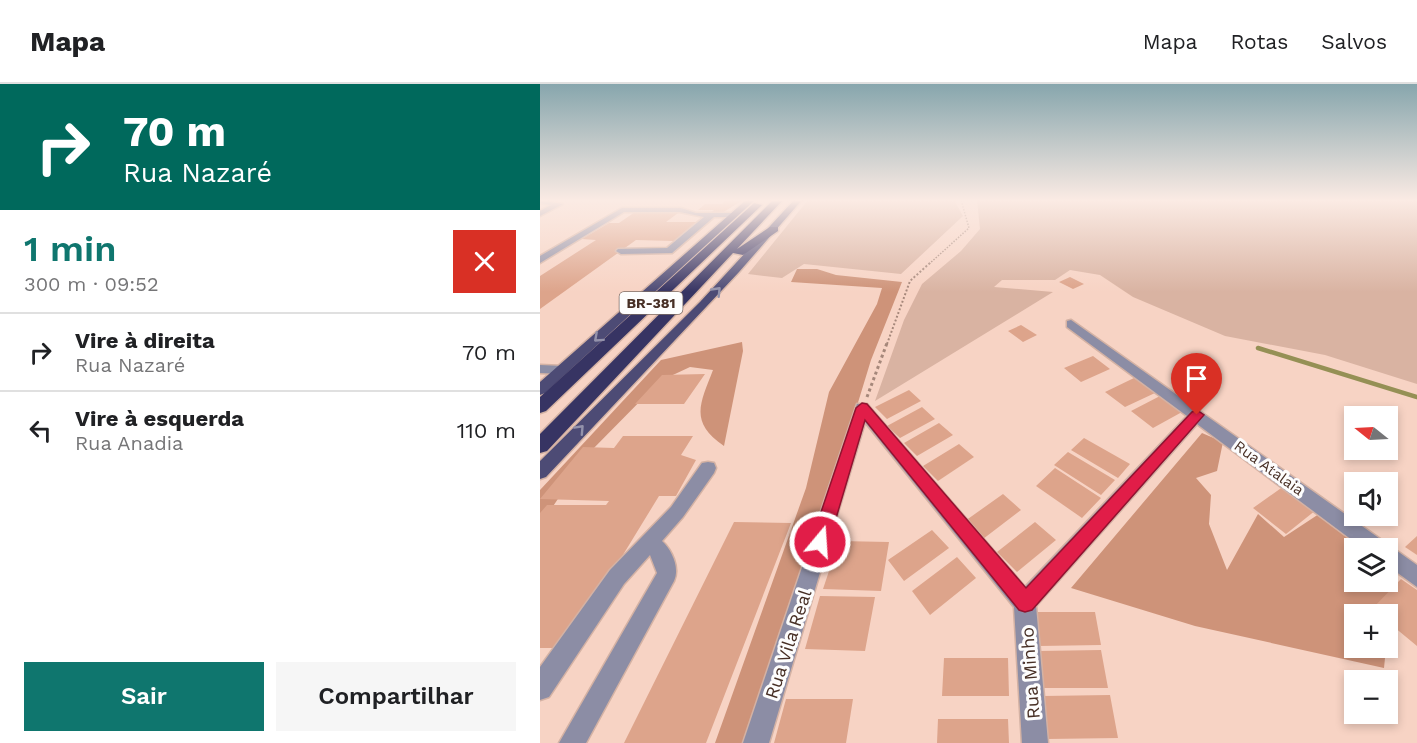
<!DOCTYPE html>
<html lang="pt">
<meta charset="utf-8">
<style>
body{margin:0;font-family:"Work Sans",sans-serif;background:#f6f6f6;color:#202124;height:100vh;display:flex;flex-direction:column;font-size:22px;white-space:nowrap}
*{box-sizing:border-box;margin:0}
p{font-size:20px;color:#757577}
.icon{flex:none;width:33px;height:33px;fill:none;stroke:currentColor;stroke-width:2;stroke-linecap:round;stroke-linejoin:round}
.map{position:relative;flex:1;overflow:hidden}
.sheet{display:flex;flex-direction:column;background:#fff;width:540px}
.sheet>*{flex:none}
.hud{background:#00695c;color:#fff;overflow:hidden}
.needle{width:39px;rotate:288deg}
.buttons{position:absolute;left:804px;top:322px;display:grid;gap:12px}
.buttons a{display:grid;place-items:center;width:54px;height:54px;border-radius:0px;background:#fff;box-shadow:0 3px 9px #0003;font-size:30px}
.pin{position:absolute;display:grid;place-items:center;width:51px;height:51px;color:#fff;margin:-62px -26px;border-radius:50% 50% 50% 0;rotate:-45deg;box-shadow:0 0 6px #0007}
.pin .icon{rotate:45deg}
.me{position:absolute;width:66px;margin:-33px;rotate:18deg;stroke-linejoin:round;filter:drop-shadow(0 0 4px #0008)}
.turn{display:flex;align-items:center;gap:21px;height:126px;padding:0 24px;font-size:27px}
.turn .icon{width:78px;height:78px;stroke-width:2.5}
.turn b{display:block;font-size:42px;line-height:51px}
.round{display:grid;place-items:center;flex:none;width:63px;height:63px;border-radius:0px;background:#f6f6f6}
.overview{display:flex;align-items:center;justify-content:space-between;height:102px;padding:0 24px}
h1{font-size:36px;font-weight:600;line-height:45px;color:#0f766e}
.button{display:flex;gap:12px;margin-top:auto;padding:12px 24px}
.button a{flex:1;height:69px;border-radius:0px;background:#0f766e;color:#fff;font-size:24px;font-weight:600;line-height:69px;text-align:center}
.button a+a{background:#f6f6f6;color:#202124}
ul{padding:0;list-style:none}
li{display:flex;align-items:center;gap:18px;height:78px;padding:0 24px;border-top:2px solid #e0e0e0}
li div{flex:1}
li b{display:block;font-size:22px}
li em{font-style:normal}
header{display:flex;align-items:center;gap:36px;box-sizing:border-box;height:84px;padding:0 30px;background:#fff;border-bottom:2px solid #e0e0e0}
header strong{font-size:28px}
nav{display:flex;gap:33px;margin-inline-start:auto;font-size:21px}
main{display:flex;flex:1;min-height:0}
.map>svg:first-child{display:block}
.green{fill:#d9b3a2}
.forest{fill:#ce9379}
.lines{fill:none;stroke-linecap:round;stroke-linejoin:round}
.stream{stroke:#959055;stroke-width:4.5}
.building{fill:#dda48b}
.minor-casing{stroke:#d4b2a4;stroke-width:3}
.major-casing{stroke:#d4b2a4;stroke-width:3}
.highway-casing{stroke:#d4b2a4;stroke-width:3}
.path-far2{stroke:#a5877a;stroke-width:1.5;stroke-dasharray:1.5 1.5;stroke-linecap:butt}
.path-far1{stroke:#a5877a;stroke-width:2;stroke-dasharray:2 2;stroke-linecap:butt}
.path{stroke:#a5877a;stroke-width:3;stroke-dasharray:3 3;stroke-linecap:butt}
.minor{fill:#8c8da5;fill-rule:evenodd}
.major{fill:#4d4b75;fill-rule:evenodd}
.highway{fill:#373463;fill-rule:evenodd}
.oneway{stroke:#9392ab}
.route{fill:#e11d48;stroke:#92132f;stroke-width:1.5}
.labels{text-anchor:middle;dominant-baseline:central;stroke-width:6;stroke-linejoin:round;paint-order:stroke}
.shield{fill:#fdfdfd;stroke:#7e6d66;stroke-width:1.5}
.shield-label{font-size:14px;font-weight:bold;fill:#472f25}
.street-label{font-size:15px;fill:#472f25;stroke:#fdfdfd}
.near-street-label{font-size:18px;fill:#472f25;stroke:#fdfdfd}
</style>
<header>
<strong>Mapa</strong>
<nav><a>Mapa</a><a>Rotas</a><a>Salvos</a></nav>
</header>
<main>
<section class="sheet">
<div class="hud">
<div class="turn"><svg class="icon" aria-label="right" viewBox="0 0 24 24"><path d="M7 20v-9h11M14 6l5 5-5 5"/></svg><div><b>70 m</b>Rua Nazaré</div></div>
</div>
<div class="overview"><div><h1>1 min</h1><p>300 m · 09:52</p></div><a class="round" style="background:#d93025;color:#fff"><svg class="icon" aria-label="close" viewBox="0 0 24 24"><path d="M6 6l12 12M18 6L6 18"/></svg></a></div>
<ul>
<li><svg class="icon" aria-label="right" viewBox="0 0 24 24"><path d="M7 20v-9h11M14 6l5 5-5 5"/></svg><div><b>Vire à direita</b><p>Rua Nazaré</p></div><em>70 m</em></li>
<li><svg class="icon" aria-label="left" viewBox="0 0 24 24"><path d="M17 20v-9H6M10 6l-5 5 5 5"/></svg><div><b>Vire à esquerda</b><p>Rua Anadia</p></div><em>110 m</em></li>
</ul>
<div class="button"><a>Sair</a><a>Compartilhar</a></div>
</section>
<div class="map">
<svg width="877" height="659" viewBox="0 0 877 659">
<rect width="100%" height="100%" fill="#f7d3c4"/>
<!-- green -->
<path class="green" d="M 268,116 L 414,116 L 423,132 L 361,190 L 264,180 L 242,194 L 208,190 Z
M 437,116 L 877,116 L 877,300 L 785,271 L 685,252 L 593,213 L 560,191 L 530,186 L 515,196 L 462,196 L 454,203 L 513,208 L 335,317 L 364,236 L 382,200 L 421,167 L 440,145 Z"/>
<!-- forest -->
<path class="forest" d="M 257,185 L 277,185 L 296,191 L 362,198 L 331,276 L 214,659 L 175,659 L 266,404 L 289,308 L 337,220 L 342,204 L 251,198 Z
M 202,258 L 203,267 L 184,362 C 149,338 160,320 173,286 L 150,283 L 120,297 L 47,371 L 0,442 L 0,406 L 121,276 Z
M 662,349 L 683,358 L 677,387 L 656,394 L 671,411 L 669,440 L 687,486 L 718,430 L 744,453 L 782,428 L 832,465 L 814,465 L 814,498 L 848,498 L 848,477 L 852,480 L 848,538 L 848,531 L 814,531 L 814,564 L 846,564 L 844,584 L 655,542 L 531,504 Z"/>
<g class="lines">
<!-- stream -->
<path class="stream" d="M 718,264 L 877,313"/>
</g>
<!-- building -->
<path class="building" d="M 186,116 L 203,116 L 182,129 L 170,129 L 174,126 L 158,126 L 165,120 L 182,120 Z
M 95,128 L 138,129 L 126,138 L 158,138 L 134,157 L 96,156 L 0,225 L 0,192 L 56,156 L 42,155 L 69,139 L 79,139 Z
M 530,193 L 544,200 L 533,205 L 519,198 Z
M 481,241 L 497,251 L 483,258 L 468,247 Z
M 553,272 L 570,285 L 541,298 L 524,284 Z
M 165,290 L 144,320 L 95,320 L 122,291 Z
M 594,294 L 615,309 L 585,323 L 565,308 Z
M 369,306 L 381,317 L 347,335 L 335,323 Z
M 620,312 L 642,328 L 613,344 L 591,327 Z
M 382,323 L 395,335 L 360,354 L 347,342 Z
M 399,339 L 413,351 L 377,372 L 364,359 Z
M 83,352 L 153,352 L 141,371 L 156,376 L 136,412 L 119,412 L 26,564 L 0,564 L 0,429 L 7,421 L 66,421 L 69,417 L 0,415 L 43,363 L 74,364 Z
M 544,354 L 590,380 L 578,394 L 531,366 Z
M 419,360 L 434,373 L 398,397 L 383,382 Z
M 528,368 L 575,396 L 561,411 L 514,381 Z
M 515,384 L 561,414 L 542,434 L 496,402 Z
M 744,402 L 776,426 L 746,450 L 713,424 Z
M 463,410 L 481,426 L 443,455 L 425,437 Z
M 194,438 L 251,439 L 166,659 L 84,659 Z
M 495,438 L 516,456 L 477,488 L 457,468 Z
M 392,446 L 409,464 L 364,497 L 348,476 Z
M 877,452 L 877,471 L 865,463 Z
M 299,457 L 349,458 L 341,507 L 283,505 Z
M 417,473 L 436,494 L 390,531 L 372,507 Z
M 861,495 L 877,506 L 877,562 L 848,538 L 848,531 L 838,531 L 831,526 Z
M 280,512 L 335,513 L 325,567 L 265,565 Z
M 496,528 L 555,528 L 561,561 L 499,562 Z
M 561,566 L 568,604 L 501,604 L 498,567 Z
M 404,574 L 468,574 L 469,612 L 402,612 Z
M 570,611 L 578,654 L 507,655 L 503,612 Z
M 246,615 L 313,615 L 306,659 L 234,659 Z
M 398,635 L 468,635 L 469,659 L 397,659 Z"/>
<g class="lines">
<!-- minor casing -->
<g class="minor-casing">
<path id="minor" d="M 0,116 L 23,120 L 0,132 L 0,127 L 11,121 L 0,119 Z
M 82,124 L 141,124 L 156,129 L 194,129 L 198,131 L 194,133 L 174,133 L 132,169 L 81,170 L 76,167 L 78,165 L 127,164 L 164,133 L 140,128 L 84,128 L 0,179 L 0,172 Z
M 531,236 L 877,481 L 877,503 L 848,482 L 848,465 L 824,465 L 657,340 L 496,522 L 508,659 L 482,659 L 474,523 L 325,338 L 229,659 L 203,659 L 317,320 L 327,320 L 485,503 L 647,332 L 527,243 L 527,237 Z
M 0,281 L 23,282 L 30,286 L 23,290 L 0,289 Z
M 168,378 L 174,379 L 176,384 L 174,389 L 143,433 L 122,457 C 132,466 140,484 134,497 L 46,659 L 19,659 L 117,489 L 110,471 L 84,500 L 9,613 L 0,616 L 0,583 L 70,486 L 131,423 L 162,379 Z"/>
</g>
<!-- major casing -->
<g class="major-casing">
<path id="major" d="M 206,116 L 215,116 L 5,309 L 0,311 L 0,298 Z
M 254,116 L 262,116 L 199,188 L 6,393 L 0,395 L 0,377 L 160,218 Z"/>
</g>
<!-- highway casing -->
<g class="highway-casing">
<path id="highway" d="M 233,116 L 243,116 L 197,165 L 230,143 L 238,143 L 238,147 L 203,171 L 193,169 L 7,367 L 0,369 L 0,350 Z
M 214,119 L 222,121 L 6,327 L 0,329 L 0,313 Z"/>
</g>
<!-- path-far2 -->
<path class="path-far2" d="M 389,180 L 429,144 L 421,116"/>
<!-- path-far1 -->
<path class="path-far1" d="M 347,260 L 370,197 L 391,178"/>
<!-- path -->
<path class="path" d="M 327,313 L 347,259"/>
<!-- minor -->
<use href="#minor" class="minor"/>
<!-- major -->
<use href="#major" class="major"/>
<!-- highway -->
<use href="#highway" class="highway"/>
</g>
<!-- one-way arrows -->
<defs><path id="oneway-chevron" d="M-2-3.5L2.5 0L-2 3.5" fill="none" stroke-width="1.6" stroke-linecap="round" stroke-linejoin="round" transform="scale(1.5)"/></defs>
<g class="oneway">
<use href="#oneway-chevron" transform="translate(177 207) rotate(-46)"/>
<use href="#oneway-chevron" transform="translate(58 254) rotate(138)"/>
<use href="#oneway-chevron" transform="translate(40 345) rotate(-47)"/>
</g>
<!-- sky -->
<linearGradient id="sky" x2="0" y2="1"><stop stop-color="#87a6ad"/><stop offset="0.56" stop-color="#fbebe4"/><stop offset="1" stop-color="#fbebe4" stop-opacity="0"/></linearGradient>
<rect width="877" height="208" fill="url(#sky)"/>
<!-- route -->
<path class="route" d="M 322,319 L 327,320 L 486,504 L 652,328 L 657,326 L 664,331 L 492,526 L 485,528 L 479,526 L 325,336 L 289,458 L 286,463 L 280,466 L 274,463 L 271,458 L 316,324 Z"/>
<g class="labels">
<!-- shield labels -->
<rect class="shield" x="79.5" y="208" width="63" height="22" rx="4.5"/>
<g class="shield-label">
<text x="111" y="219">BR-381</text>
</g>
<!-- street labels -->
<g class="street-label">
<text transform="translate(729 384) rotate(36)">Rua Atalaia</text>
</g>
<!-- near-street labels -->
<g class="near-street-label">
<text transform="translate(248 560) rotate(-72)">Rua Vila Real</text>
<text transform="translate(490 589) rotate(-94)">Rua Minho</text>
</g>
</g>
</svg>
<div class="buttons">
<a><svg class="needle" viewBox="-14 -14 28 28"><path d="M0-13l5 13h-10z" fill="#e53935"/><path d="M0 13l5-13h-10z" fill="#757577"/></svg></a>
<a><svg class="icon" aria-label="sound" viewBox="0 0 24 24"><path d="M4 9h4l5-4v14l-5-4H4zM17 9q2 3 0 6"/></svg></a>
<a><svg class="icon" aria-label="layers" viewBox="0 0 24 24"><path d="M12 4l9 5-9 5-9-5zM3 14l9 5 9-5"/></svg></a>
<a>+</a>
<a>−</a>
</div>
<div class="pin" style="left:657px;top:331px;background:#d93025"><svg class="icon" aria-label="arrive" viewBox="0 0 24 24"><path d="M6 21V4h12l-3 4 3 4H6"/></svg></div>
<svg class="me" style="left:280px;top:458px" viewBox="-20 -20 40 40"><circle r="17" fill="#e11d48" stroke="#fff" stroke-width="3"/><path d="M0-11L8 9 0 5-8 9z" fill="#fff"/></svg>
</div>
</main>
